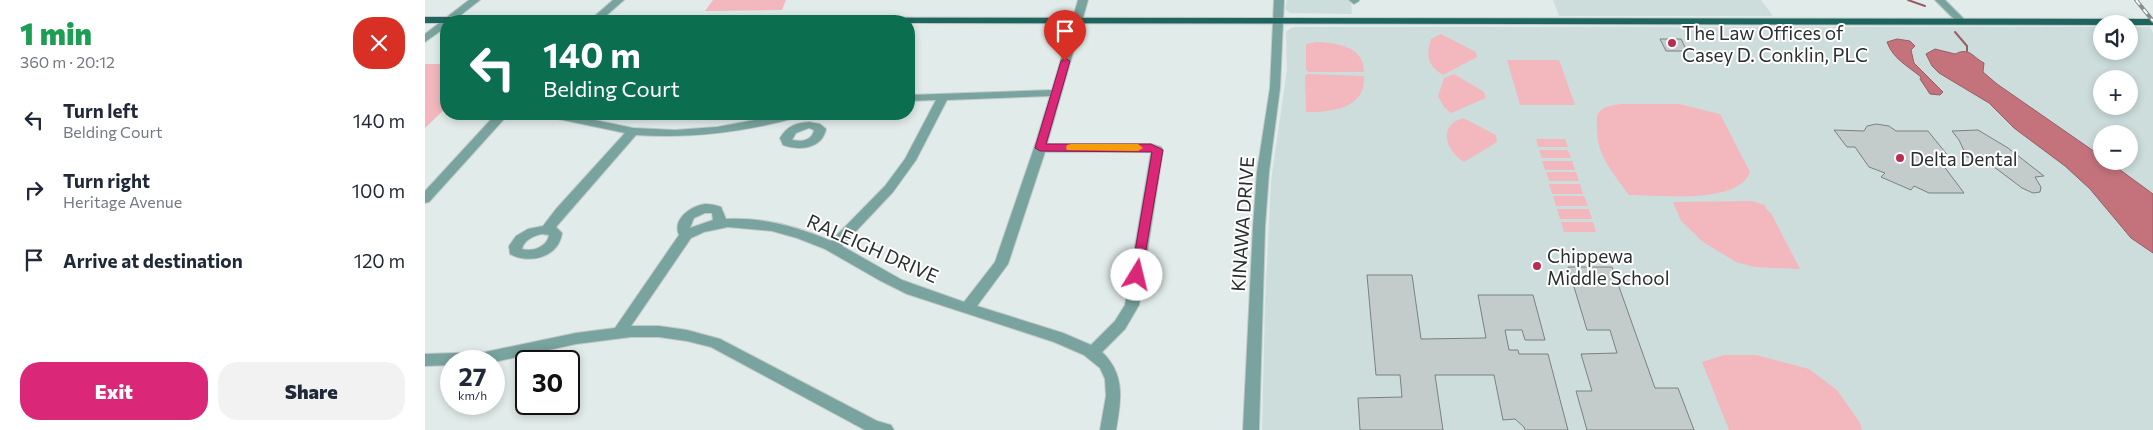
<!DOCTYPE html>
<meta charset="utf-8">
<style>
body{margin:0;font-family:Commissioner,sans-serif;background:#f2f2f3;color:#1f2937;height:100vh;display:flex;flex-direction:column;font-size:19px;white-space:nowrap}
*{box-sizing:border-box;margin:0}
p{font-size:16px;color:#747a83}
.icon{flex:none;width:28px;height:28px;fill:none;stroke:currentColor;stroke-width:2;stroke-linecap:round;stroke-linejoin:round}
.map{position:relative;flex:1;overflow:hidden}
.sheet{display:flex;flex-direction:column;background:#fff;width:425px}
.sheet>*{flex:none}
.guide{position:absolute;left:15px;top:15px;width:475px;height:105px;border-radius:20px;box-shadow:0 2px 8px #0003;background:#0b6e4f;color:#fff;overflow:hidden}
.controls{position:absolute;left:1668px;top:15px;display:grid;gap:10px}
.controls a{display:grid;place-items:center;width:45px;height:45px;border-radius:50%;background:#fff;box-shadow:0 2px 8px #0003;font-size:25px}
.speed{position:absolute;left:15px;top:350px;display:flex;gap:10px;font-size:25px;font-weight:700;text-align:center}
.speed>*{display:grid;place-content:center;width:65px;height:65px;border-radius:50%;background:#fff;box-shadow:0 2px 8px #0003;line-height:1}
.speed small{font-size:12px;font-weight:400}
.speed .limit{border:2px solid #111;border-radius:8px;background:#fff;color:#111}
.pin{position:absolute;display:grid;place-items:center;width:42px;height:42px;color:#fff;margin:-51px -21px;border-radius:50% 50% 50% 0;rotate:-45deg;box-shadow:0 0 5px #0007}
.pin .icon{rotate:45deg}
.me{position:absolute;width:55px;margin:-28px;rotate:9deg;stroke-linejoin:round;filter:drop-shadow(0 0 4px #0008)}
.turn{display:flex;align-items:center;gap:18px;height:105px;padding:0 20px;font-size:22px}
.turn .icon{width:65px;height:65px;stroke-width:2.5}
.turn b{display:block;font-size:35px;line-height:42px}
.round{display:grid;place-items:center;flex:none;width:52px;height:52px;border-radius:20px;background:#f2f2f3}
.head{display:flex;align-items:center;justify-content:space-between;height:85px;padding:0 20px}
h1{font-size:30px;font-weight:800;line-height:38px;color:#1e9e55}
.action{display:flex;gap:10px;margin-top:auto;padding:10px 20px}
.action a{flex:1;height:58px;border-radius:20px;background:#db2777;color:#fff;font-size:20px;font-weight:800;line-height:58px;text-align:center}
.action a+a{background:#f2f2f3;color:#1f2937}
ul{padding:0;list-style:none}
li{display:flex;align-items:center;gap:15px;height:70px;padding:0 20px}
li div{flex:1}
li b{display:block;font-size:19px}
li em{font-style:normal}
main{display:flex;flex:1;min-height:0}
.map>svg:first-child{display:block}
.built{fill:#ccdddb;fill-rule:evenodd}
.green{fill:#f3b8be}
.water{fill:#c4737d;stroke:#965f65}
.lines{fill:none;stroke-linecap:round;stroke-linejoin:round}
.stream{stroke:#965f65;stroke-width:2}
.building{fill:#c3ccca;stroke:#7a8281}
.minor-casing{stroke:#c0c9c7;stroke-width:2}
.major-casing{stroke:#c0c9c7;stroke-width:2}
.minor{fill:#79a39e;fill-rule:evenodd}
.major{fill:#1f655f;fill-rule:evenodd}
.rail-casing{stroke:#868d8c;stroke-width:4}
.rail{stroke:#fff;stroke-width:2;stroke-dasharray:6;stroke-linecap:butt}
.route{fill:#db2777;stroke:#8e194d}
.slow{fill:#f59e0b}
.poi-dot{fill:#bc2c4f;stroke:#fff;stroke-width:2}
.labels{text-anchor:middle;dominant-baseline:central;stroke-width:4;stroke-linejoin:round;paint-order:stroke}
.poi-label{font-size:19px;fill:#2b2f2e;stroke:#fff;text-anchor:start}
.street-label{font-size:19px;fill:#2b2f2e;stroke:#fff}
</style>
<main>
<section class="sheet">
<div class="head"><div><h1>1 min</h1><p>360 m · 20:12</p></div><a class="round" style="background:#d93025;color:#fff"><svg class="icon" aria-label="close" viewBox="0 0 24 24"><path d="M6 6l12 12M18 6L6 18"/></svg></a></div>
<ul>
<li><svg class="icon" aria-label="left" viewBox="0 0 24 24"><path d="M17 20v-9H6M10 6l-5 5 5 5"/></svg><div><b>Turn left</b><p>Belding Court</p></div><em>140 m</em></li>
<li><svg class="icon" aria-label="right" viewBox="0 0 24 24"><path d="M7 20v-9h11M14 6l5 5-5 5"/></svg><div><b>Turn right</b><p>Heritage Avenue</p></div><em>100 m</em></li>
<li><svg class="icon" aria-label="arrive" viewBox="0 0 24 24"><path d="M6 21V4h12l-3 4 3 4H6"/></svg><div><b>Arrive at destination</b></div><em>120 m</em></li>
</ul>
<div class="action"><a>Exit</a><a>Share</a></div>
</section>
<div class="map">
<svg width="1728" height="430" viewBox="0 0 1728 430">
<rect width="100%" height="100%" fill="#e1ebe9"/>
<!-- built -->
<path class="built" d="M 862,0 L 926,0 L 927,14 L 865,13 L 860,9 Z
M 1128,0 L 1336,0 L 1348,16 L 1134,16 Z
M 871,27 L 1676,27 L 1676,51 L 1704,51 L 1704,27 L 1725,27 L 1728,33 L 1728,430 L 837,430 L 840,305 L 846,182 L 862,69 L 861,32 L 866,28 ZM 1676,79 L 1704,79 L 1704,106 L 1676,106 ZM 1676,134 L 1704,134 L 1704,161 L 1676,161 Z"/>
<!-- green -->
<path class="green" d="M 288,0 L 361,0 L 357,10 L 280,11 Z
M 1016,34 L 1051,52 L 1052,57 L 1018,75 C 1002,65 1001,56 1006,39 Z
M 892,42 C 912,43 939,46 939,72 L 884,72 L 881,70 L 881,44 Z
M 1082,60 L 1134,60 L 1150,105 L 1095,105 Z
M 0,64 L 21,64 L 21,108 L 0,128 Z
M 883,74 L 939,76 C 941,109 906,112 881,112 L 880,76 Z
M 1029,74 L 1059,92 L 1061,98 L 1026,113 L 1019,107 L 1013,96 L 1019,78 Z
M 1196,104 L 1254,104 L 1295,114 L 1325,172 C 1313,205 1234,195 1204,195 C 1189,174 1171,155 1172,127 C 1172,122 1171,116 1174,112 C 1180,106 1188,105 1196,104 Z
M 1038,118 L 1071,135 L 1072,142 L 1039,162 C 1021,151 1012,126 1038,118 Z
M 1111,139 L 1140,139 L 1143,147 L 1113,147 Z
M 1114,150 L 1143,150 L 1146,158 L 1117,158 Z
M 1117,161 L 1147,161 L 1150,170 L 1120,170 Z
M 1121,172 L 1151,172 L 1154,181 L 1124,181 Z
M 1124,184 L 1155,184 L 1158,194 L 1127,194 Z
M 1128,196 L 1159,196 L 1163,206 L 1131,206 Z
M 1326,201 L 1340,205 L 1341,209 L 1346,213 L 1375,269 L 1329,267 L 1311,262 L 1278,242 L 1256,221 L 1248,202 Z
M 1132,209 L 1164,209 L 1167,219 L 1135,219 Z
M 1136,222 L 1168,222 L 1171,232 L 1139,232 Z
M 1299,355 L 1331,355 L 1384,369 L 1412,390 L 1435,423 L 1437,430 L 1304,430 L 1277,362 Z"/>
<!-- water -->
<path class="water" d="M 1472,39 L 1485,41 L 1490,46 L 1486,50 L 1489,63 L 1518,92 L 1515,95 L 1505,94 L 1495,79 L 1496,77 C 1483,66 1468,59 1462,42 Z
M 1510,49 L 1530,54 C 1545,47 1546,56 1559,63 L 1558,72 L 1572,84 L 1670,152 L 1676,156 L 1676,161 L 1683,161 L 1728,194 L 1728,253 L 1706,238 L 1665,189 L 1640,166 L 1589,128 L 1564,103 L 1514,73 L 1507,66 L 1501,54 Z"/>
<g class="lines">
<!-- stream -->
<path class="stream" d="M 1483,0 L 1500,6
M 1530,32 L 1542,46 L 1542,51"/>
</g>
<!-- building -->
<path class="building" d="M 1235,39 L 1256,39 L 1262,51 L 1241,51 Z
M 1451,124 L 1464,126 L 1471,131 L 1503,131 L 1524,157 L 1512,157 L 1539,193 L 1504,193 L 1489,186 L 1486,190 L 1456,177 L 1460,173 L 1444,167 L 1430,147 L 1422,147 L 1409,130 L 1439,131 L 1442,126 Z
M 1553,130 L 1583,148 L 1619,176 L 1610,177 L 1616,187 L 1615,192 L 1608,193 L 1597,188 L 1556,157 L 1542,157 L 1534,140 L 1527,131 Z
M 1143,267 L 1187,267 L 1230,388 L 1253,388 L 1269,430 L 1162,430 L 1151,391 L 1167,391 L 1156,354 L 1192,353 L 1185,330 L 1162,330 Z
M 942,275 L 987,275 L 996,339 L 1061,338 L 1053,295 L 1108,295 L 1120,340 L 1100,340 L 1097,330 L 1080,330 L 1084,350 L 1093,350 L 1094,354 L 1123,354 L 1143,430 L 1100,430 L 1099,427 L 1090,419 L 1078,420 L 1069,375 L 1010,375 L 1018,430 L 935,430 L 933,398 L 977,397 L 975,375 L 951,375 Z"/>
<g class="lines">
<!-- minor casing -->
<g class="minor-casing">
<path id="minor" d="M 44,0 L 55,0 L 28,21 L 21,21 L 21,27 L 0,42 L 0,34 Z
M 188,0 L 199,0 L 175,21 L 164,21 Z
M 653,0 L 663,0 L 622,144 L 726,144 L 736,147 L 738,150 L 714,305 L 700,329 L 677,352 C 701,375 696,401 691,430 L 675,430 L 681,396 L 680,379 L 675,368 L 659,355 L 629,342 L 482,294 L 454,280 L 400,249 L 372,238 L 347,231 L 303,227 L 279,232 L 266,238 L 206,326 L 234,326 L 262,330 L 295,339 L 452,421 L 466,425 L 469,430 L 440,430 L 286,347 L 262,341 L 234,337 L 206,337 L 151,344 L 69,362 L 26,361 L 26,365 L 0,366 L 0,354 L 60,352 L 151,333 L 190,328 L 254,235 C 247,219 266,206 280,204 C 286,204 291,205 296,207 L 301,219 C 336,217 374,227 406,241 L 460,186 L 480,159 L 511,100 L 484,101 L 484,95 L 627,90 ZM 625,96 L 609,148 L 570,262 L 539,302 L 477,280 L 417,246 L 468,192 L 491,160 L 522,100 ZM 620,152 L 726,152 L 700,305 L 690,321 L 666,345 L 638,333 L 552,306 L 583,264 ZM 280,213 L 287,213 L 288,220 L 265,228 L 269,218 Z
M 849,0 L 859,0 L 855,88 L 844,172 L 840,227 L 834,430 L 818,430 L 828,227 L 832,172 L 845,88 Z
M 924,0 L 934,0 L 934,1 L 929,4 Z
M 1510,0 L 1520,0 L 1540,20 L 1540,24 L 1534,24 Z
M 71,114 L 141,114 L 208,128 L 250,130 L 292,127 L 361,114 L 379,114 L 377,116 C 322,132 268,139 211,135 L 131,227 L 137,233 C 134,257 105,265 85,254 L 84,246 L 91,236 L 103,229 L 118,226 L 131,209 L 200,133 L 133,119 L 80,118 L 4,202 L 0,203 L 0,191 ZM 117,234 L 124,235 C 122,247 108,252 97,249 C 99,240 108,236 117,234 Z
M 384,122 L 395,124 L 401,129 C 397,149 374,151 358,145 L 355,138 C 362,126 371,123 384,122 ZM 384,128 L 389,130 C 387,141 376,142 367,140 L 371,133 Z"/>
</g>
<!-- major casing -->
<g class="major-casing">
<path id="major" d="M 0,17 L 1728,19 L 1728,25 L 484,23 L 484,21 L 21,21 L 21,23 L 0,23 Z"/>
</g>
<!-- minor -->
<use href="#minor" class="minor"/>
<!-- major -->
<use href="#major" class="major"/>
<!-- rail casing -->
<g class="rail-casing">
<path id="rail" d="M 1711,0 L 1728,21"/>
</g>
<!-- rail -->
<use href="#rail" class="rail"/>
</g>
<!-- route -->
<path class="route" d="M 640,58 L 645,61 L 621,144 L 726,144 L 738,150 L 716,278 L 712,279 L 706,275 L 727,152 L 615,151 L 610,148 L 636,61 Z"/>
<!-- slow -->
<path class="slow" d="M 646,144 L 713,144 L 718,148 L 713,151 L 642,150 L 641,148 L 642,145 Z"/>
<!-- markers -->
<g class="poi-dot">
<circle cx="1247" cy="43" r="5"/>
<circle cx="1475" cy="158" r="5"/>
<circle cx="1112" cy="266" r="5"/>
</g>
<g class="labels">
<!-- poi labels -->
<g class="poi-label">
<text x="1257" y="32">The Law Offices of<tspan x="1257" dy="22">Casey D. Conklin, PLC</tspan></text>
<text x="1485" y="158">Delta Dental</text>
<text x="1122" y="255">Chippewa<tspan x="1122" dy="22">Middle School</tspan></text>
</g>
<!-- street labels -->
<g class="street-label">
<text transform="translate(817 224) rotate(-86)">KINAWA DRIVE</text>
<text transform="translate(448 248) rotate(24)">RALEIGH DRIVE</text>
</g>
</g>
</svg>
<div class="controls">
<a><svg class="icon" aria-label="sound" viewBox="0 0 24 24"><path d="M4 9h4l5-4v14l-5-4H4zM17 9q2 3 0 6"/></svg></a>
<a>+</a>
<a>−</a>
</div>
<div class="speed"><div>27<small>km/h</small></div><div class="limit">30</div></div>
<div class="pin" style="left:640px;top:61px;background:#d93025"><svg class="icon" aria-label="arrive" viewBox="0 0 24 24"><path d="M6 21V4h12l-3 4 3 4H6"/></svg></div>
<svg class="me" style="left:712px;top:275px" viewBox="-20 -20 40 40"><circle r="19" fill="#fff"/><path d="M0-13L10 11 0 6-10 11z" fill="#db2777"/></svg>
<div class="guide">
<div class="turn"><svg class="icon" aria-label="left" viewBox="0 0 24 24"><path d="M17 20v-9H6M10 6l-5 5 5 5"/></svg><div><b>140 m</b>Belding Court</div></div>
</div>
</div>
</main>
